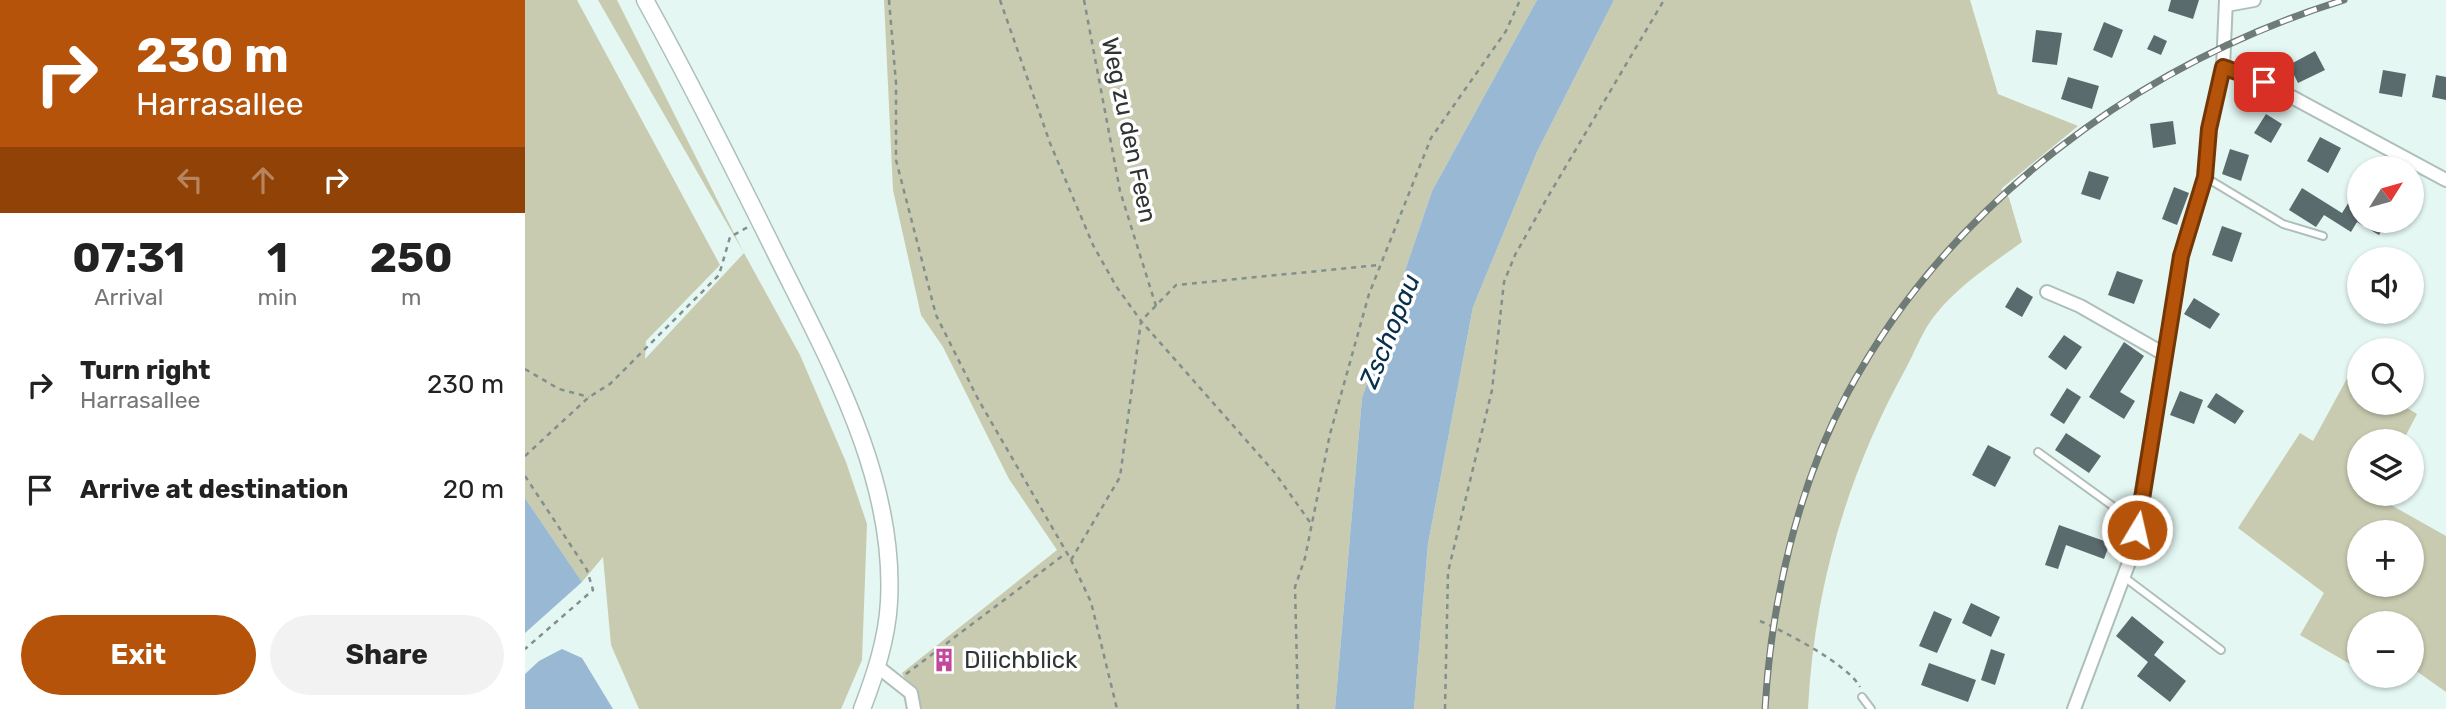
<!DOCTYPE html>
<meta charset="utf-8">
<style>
body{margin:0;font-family:Rubik,sans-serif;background:#f2f2f2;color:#222;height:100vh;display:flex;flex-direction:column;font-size:26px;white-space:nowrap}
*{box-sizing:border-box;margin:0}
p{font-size:23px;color:#767676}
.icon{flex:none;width:38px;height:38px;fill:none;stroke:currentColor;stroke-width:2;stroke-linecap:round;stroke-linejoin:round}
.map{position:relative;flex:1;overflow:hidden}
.details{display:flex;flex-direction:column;background:#fff;width:525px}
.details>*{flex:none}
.banner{background:#b45309;color:#fff;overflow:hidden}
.needle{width:46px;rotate:53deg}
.tools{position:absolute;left:1822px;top:156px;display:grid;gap:14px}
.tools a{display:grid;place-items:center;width:77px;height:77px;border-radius:50%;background:#fff;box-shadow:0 2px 5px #0004;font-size:35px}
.pin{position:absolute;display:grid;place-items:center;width:60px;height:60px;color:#fff;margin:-30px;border-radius:14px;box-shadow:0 4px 10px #0006}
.me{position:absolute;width:77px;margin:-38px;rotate:9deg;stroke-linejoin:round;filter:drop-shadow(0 0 5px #0008)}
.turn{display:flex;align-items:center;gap:24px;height:147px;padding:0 21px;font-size:32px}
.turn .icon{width:91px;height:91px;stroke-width:2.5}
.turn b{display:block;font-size:49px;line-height:60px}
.lanes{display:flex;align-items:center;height:66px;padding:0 21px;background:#0003;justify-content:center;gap:35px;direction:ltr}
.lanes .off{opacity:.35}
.eta{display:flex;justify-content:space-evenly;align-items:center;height:119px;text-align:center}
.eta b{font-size:42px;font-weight:700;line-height:49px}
.button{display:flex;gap:14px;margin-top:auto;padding:14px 21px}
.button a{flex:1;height:80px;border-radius:42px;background:#b45309;color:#fff;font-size:28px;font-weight:700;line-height:80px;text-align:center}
.button a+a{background:#f2f2f2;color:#222}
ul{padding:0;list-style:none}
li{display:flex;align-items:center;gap:21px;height:105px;padding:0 21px}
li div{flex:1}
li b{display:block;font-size:26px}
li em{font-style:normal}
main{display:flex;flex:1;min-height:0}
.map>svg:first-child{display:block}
.green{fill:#c8cbb0;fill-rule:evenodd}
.water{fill:#98b8d4}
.building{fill:#5a6b6e}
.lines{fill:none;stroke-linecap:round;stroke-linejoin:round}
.lane-casing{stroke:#aebfba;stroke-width:10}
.street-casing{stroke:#aebfba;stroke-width:16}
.secondary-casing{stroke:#aebfba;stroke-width:19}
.path{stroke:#828f8c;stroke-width:2.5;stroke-dasharray:5 5;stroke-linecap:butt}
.lane{stroke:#fff;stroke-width:6}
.street{stroke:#fff;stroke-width:12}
.secondary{stroke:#fff;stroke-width:16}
.rail-casing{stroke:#6f7b77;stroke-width:7}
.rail{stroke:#fff;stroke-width:4.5;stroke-dasharray:13;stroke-linecap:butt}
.route-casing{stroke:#753606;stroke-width:18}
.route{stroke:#b45309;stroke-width:12}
.labels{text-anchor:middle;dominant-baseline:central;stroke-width:7;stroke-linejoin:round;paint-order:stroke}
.street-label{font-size:24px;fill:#2e3533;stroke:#fff}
.poi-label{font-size:24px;fill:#2e3533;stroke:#fff;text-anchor:start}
.water-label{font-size:26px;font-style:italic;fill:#062f4b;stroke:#fff}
</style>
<main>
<section class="details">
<div class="banner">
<div class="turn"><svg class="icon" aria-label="right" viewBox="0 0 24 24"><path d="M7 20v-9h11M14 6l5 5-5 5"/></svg><div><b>230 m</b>Harrasallee</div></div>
<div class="lanes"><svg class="icon off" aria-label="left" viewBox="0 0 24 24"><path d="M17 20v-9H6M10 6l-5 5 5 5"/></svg><svg class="icon off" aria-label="ahead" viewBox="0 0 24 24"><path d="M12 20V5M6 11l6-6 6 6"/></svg><svg class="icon" aria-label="right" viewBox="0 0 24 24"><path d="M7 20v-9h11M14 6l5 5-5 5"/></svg></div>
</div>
<div class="eta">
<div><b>07:31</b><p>Arrival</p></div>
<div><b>1</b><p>min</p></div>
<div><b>250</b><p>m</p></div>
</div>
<ul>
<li><svg class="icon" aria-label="right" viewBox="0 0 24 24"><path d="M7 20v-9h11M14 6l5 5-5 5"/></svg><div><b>Turn right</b><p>Harrasallee</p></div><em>230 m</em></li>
<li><svg class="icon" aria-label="arrive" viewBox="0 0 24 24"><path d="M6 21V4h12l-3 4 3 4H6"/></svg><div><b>Arrive at destination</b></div><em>20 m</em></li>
</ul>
<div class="button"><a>Exit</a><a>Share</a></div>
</section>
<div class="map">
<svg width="1921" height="709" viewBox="0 0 1921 709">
<rect width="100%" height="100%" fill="#e4f7f2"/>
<!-- green -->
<path class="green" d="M 0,0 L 52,0 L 195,265 L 121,341 L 120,359 L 219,253 L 73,0 L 92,0 L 219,253 L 275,355 L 321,462 L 342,524 L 337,660 L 316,709 L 114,709 L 86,645 L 78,557 L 57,582 L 0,498 Z
M 359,0 L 1012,0 L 907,191 L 837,398 L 810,709 L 393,709 L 377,673 L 532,550 L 484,479 L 418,347 L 396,315 L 368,190 Z
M 1089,0 L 1445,0 L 1473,94 L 1553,126 L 1476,189 L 1484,198 L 1497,242 C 1468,263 1433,286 1411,314 C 1398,329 1390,352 1380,370 C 1322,475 1289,589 1283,709 L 889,709 L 903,544 L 948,307 L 1012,152 Z
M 1825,373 L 1834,378 L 1834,402 L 1874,403 L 1892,414 L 1878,441 L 1834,441 L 1834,494 L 1851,494 L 1850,496 L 1921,536 L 1921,692 L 1887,668 L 1886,623 L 1834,623 L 1834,649 L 1825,664 L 1775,635 L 1799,593 L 1713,528 L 1775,433 L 1788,441 ZM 1834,532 L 1886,532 L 1886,584 L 1834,584 Z"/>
<!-- water -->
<path class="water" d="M 1012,0 L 1089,0 L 1012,152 L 948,307 L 903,544 L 889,709 L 810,709 L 837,398 L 907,191 Z
M 0,498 L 57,582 L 0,633 Z
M 37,649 L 57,658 L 88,709 L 0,709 L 0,674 L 14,661 Z"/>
<!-- building -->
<path class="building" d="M 1646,0 L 1674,0 L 1668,19 L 1643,11 Z
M 1579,22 L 1598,30 L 1587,58 L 1568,50 Z
M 1511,30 L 1537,33 L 1532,65 L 1507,62 Z
M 1629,35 L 1642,41 L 1636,55 L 1622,49 Z
M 1790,51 L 1800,70 L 1773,83 L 1764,65 Z
M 1858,70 L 1881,74 L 1877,97 L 1854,93 Z
M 1911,75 L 1921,77 L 1921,100 L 1907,97 Z
M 1543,77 L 1574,86 L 1567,109 L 1536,99 Z
M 1741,114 L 1757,124 L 1746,143 L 1729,133 Z
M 1648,121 L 1651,144 L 1628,148 L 1625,124 Z
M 1795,137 L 1816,148 L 1803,173 L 1782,161 Z
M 1705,149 L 1724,155 L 1716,181 L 1697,174 Z
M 1564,171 L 1584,177 L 1575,200 L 1556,194 Z
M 1834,186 L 1833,220 L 1863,220 L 1854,235 L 1832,222 L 1826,232 L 1799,215 L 1791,227 L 1764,210 L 1777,188 L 1817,213 Z
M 1649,187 L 1664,193 L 1652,225 L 1637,219 Z
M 1697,226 L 1717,233 L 1707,262 L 1687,255 Z
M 1592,271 L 1618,280 L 1609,304 L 1583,295 Z
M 1492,287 L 1508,297 L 1497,317 L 1480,307 Z
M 1669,298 L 1695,314 L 1685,329 L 1659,314 Z
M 1539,335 L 1557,347 L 1541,370 L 1523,357 Z
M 1599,342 L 1619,356 L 1595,392 L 1610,401 L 1599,419 L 1564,397 Z
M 1542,388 L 1556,397 L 1539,424 L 1525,415 Z
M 1655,391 L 1678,400 L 1669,424 L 1645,415 Z
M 1691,393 L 1719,411 L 1710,424 L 1682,407 Z
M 1541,433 L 1576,456 L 1564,473 L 1530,450 Z
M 1463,445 L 1486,457 L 1470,487 L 1447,475 Z
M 1534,525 L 1585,543 L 1579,559 L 1541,545 L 1533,569 L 1520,565 Z
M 1446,603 L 1475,617 L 1466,637 L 1437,623 Z
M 1409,611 L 1427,619 L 1412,653 L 1394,646 Z
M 1607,616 L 1639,642 L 1629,655 L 1661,681 L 1645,702 L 1612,676 L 1623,662 L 1591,636 Z
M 1466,649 L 1480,654 L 1470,685 L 1456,680 Z
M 1404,663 L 1451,680 L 1443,702 L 1396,685 Z"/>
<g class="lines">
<!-- lane casing -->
<g class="lane-casing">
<path id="lane" d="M 1680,177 L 1758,224 L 1798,236
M 1513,452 L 1611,523
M 1599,577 L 1696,650
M 1337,697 L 1346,709"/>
</g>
<!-- street casing -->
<g class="street-casing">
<path id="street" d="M 1702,5 L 1729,0
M 1698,67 L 1739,82 L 1921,180
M 1522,292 L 1555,306 L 1639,354
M 353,667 L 386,693 L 389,709
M 1549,709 L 1606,557 L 1656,256 L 1680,177 L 1684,129 L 1698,67 L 1701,0"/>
</g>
<!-- secondary casing -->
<g class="secondary-casing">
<path id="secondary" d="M 120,0 C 166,83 209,169 251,254 C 304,361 371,478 364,602 C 362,639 350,675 337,709"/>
</g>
<!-- path -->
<path class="path" d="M 364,0 L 371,83 L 371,160 L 411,315 L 453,399 L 546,560 L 566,602 L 592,709
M 475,0 L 525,143 L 568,245 L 591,286 L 616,321 L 750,473 L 787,525
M 559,0 L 595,191 L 631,306
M 0,369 L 34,389 L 64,397
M 0,456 L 64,397 L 85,384 L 194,275 L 205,237 L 223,227
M 0,476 L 62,570 L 68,590 L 0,649
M 546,560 L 595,477 L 616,321 L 651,285 L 854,265
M 1235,621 C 1259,631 1324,665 1335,687
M 381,674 L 540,554
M 773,709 L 770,587 L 780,558 L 805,434 L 844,294 L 906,138 L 981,31 L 995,0
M 920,709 L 923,572 L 967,390 L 979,282 L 990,255 L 1021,200 L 1139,0"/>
<!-- lane -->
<use href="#lane" class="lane"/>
<!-- street -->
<use href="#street" class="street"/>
<!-- secondary -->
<use href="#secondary" class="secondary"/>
<!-- rail casing -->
<g class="rail-casing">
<path id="rail" d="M 1240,709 C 1246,603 1272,488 1322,394 C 1424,204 1615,63 1819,0"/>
</g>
<!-- rail -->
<use href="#rail" class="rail"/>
</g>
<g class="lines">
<!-- route casing -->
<g class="route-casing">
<path id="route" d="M 1612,530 L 1656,256 L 1680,177 L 1684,129 L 1698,67 L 1739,82"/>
</g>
<!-- route -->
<use href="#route" class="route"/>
</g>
<!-- icons -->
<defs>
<g id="building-bare" transform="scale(1.89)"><path d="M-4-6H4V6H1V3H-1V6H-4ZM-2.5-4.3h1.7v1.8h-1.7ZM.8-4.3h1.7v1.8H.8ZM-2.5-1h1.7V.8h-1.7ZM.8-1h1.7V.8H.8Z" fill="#c1489b" stroke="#fff" stroke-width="2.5" paint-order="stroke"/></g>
</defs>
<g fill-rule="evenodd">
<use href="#building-bare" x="419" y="660"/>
</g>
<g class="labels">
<!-- street labels -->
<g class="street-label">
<text transform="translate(604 130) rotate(78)">Weg zu den Feen</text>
</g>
<!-- poi labels -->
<g class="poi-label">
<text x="439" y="660">Dilichblick</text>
</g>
<!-- water labels -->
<g class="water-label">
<text transform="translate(865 331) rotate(-68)">Zschopau</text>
</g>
</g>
</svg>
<div class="tools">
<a><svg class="needle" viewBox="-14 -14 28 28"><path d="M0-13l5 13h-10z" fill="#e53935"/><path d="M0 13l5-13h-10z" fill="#767676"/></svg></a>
<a><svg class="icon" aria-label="sound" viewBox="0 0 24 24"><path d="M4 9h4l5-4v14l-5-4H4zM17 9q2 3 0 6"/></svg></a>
<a><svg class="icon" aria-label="search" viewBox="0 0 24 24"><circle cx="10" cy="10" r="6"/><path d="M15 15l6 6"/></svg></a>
<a><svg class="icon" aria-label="layers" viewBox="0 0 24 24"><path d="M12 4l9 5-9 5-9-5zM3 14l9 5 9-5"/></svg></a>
<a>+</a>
<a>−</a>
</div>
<div class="pin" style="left:1739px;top:82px;background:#d93025"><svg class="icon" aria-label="arrive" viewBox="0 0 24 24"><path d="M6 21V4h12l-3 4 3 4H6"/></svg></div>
<svg class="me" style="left:1612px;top:530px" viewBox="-20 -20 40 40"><circle r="17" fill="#b45309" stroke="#fff" stroke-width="3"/><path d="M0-11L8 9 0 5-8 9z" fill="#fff"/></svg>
</div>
</main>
